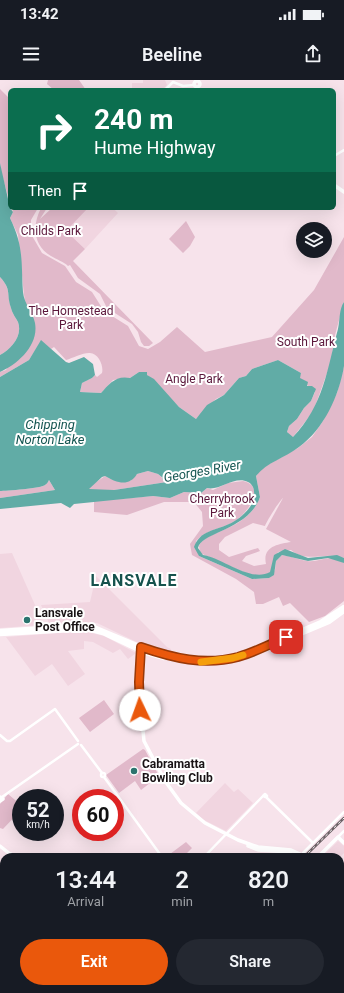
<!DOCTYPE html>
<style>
body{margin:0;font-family:Roboto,sans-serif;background:#242831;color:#f1f3f6;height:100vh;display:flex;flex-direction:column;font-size:15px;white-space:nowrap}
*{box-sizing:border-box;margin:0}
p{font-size:13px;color:#9ea1a6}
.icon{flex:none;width:22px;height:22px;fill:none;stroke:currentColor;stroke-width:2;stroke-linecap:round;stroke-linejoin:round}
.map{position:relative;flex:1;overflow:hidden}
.drawer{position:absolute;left:0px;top:773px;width:344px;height:140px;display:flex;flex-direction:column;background:#171b24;border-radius:12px 12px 0 0;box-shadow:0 4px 16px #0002}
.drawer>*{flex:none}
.hud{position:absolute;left:8px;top:8px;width:328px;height:122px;border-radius:6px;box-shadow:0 4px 16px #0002;background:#0b6e4f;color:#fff;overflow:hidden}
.buttons{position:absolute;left:296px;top:142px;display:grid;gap:8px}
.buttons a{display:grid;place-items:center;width:36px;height:36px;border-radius:50%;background:#171b24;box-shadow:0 4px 16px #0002;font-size:20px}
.speed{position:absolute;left:12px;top:709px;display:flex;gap:8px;font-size:20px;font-weight:700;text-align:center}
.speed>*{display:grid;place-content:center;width:52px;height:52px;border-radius:50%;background:#171b24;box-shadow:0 4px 16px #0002;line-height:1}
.speed small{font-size:10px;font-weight:400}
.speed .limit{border:6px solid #d22;background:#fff;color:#111}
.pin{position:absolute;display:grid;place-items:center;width:34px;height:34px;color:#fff;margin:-17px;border-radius:8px;box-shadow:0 2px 6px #0006}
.me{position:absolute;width:44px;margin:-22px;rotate:357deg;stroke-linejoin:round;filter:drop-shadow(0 0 3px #0008)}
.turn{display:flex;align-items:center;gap:14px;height:84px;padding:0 20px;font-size:18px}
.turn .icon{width:52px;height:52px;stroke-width:2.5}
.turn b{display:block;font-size:28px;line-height:34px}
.then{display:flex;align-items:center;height:38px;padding:0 20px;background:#0003;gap:8px;font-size:15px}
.eta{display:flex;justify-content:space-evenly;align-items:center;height:68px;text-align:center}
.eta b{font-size:24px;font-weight:600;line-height:28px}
.button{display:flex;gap:8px;margin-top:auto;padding:8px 20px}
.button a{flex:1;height:46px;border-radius:24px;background:#ea580c;color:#fff;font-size:16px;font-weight:600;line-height:46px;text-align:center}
.button a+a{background:#242831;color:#f1f3f6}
.status{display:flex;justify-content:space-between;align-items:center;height:28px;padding:0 20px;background:#171b24;direction:ltr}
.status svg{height:11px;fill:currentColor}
header{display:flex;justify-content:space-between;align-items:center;height:52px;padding:0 20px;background:#171b24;font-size:18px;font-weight:600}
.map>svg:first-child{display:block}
.built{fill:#f1d5e0}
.green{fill:#e1b9ca;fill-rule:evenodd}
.water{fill:#61aca6;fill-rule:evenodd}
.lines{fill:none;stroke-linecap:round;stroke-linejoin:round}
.minor{stroke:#fff;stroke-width:2.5}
.major{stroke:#fff;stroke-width:3.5}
.highway{stroke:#fff;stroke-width:4.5}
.rail-casing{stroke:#6c6165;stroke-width:2.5}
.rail{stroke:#fff;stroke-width:1;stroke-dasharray:3;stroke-linecap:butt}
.route-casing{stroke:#983908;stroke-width:10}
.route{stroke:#ea580c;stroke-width:7}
.slow{stroke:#f59e0b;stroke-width:7}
.poi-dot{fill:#2b736e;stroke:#fff;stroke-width:1.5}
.labels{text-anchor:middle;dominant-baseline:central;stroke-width:4;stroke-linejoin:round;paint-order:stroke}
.park-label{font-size:12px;fill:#5b173b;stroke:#fff}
.poi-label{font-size:12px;font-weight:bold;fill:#181214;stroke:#fff;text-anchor:start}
.water-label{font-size:13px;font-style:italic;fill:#145551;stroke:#fff}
.district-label{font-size:16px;font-weight:bold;letter-spacing:1px;fill:#16524d;stroke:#fff}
</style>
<div class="status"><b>13:42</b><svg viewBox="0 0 49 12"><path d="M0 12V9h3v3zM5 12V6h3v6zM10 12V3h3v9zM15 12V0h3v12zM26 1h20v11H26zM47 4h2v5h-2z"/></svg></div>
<header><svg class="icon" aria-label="menu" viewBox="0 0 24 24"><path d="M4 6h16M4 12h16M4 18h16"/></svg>Beeline<svg class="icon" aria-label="share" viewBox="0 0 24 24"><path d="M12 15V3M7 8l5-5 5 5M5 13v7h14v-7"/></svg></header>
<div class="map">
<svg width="344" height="913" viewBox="0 0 344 913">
<rect width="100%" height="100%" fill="#f7e3eb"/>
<!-- built -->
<path class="built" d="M 143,0 L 165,0 L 167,5 L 162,10 L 132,10 L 132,3 L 143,3 Z
M 87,128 L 113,128 L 118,133 L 85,169 L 66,151 Z
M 12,473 L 43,543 L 42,545 L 0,548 L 0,474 Z
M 96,496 L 167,567 L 171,569 L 170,573 L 147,567 L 97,543 L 86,542 L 49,543 L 41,525 L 90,522 Z
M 84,551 L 104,556 L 136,573 L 128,579 L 120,569 L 113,573 L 93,562 L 84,561 L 84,569 L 68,571 L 85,594 L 68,606 L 52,584 L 35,596 L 6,557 Z
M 225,703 L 234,712 L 238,709 L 253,723 L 226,751 L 204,740 L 196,733 Z
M 338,761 L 344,766 L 344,773 L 340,777 L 322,777 Z
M 340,805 L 344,811 L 344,898 L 340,895 Z"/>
<!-- green -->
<path class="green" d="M 48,0 L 79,0 L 86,10 L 54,10 L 47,4 Z
M 0,9 L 10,19 L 10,123 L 2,95 L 0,83 Z
M 12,128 L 38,128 L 31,140 L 31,154 L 42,173 L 65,186 L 76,202 L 92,212 L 104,231 L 128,246 L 139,266 L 148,269 L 160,262 L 177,247 L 205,272 L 272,257 L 314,210 L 344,157 L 344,222 L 335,255 L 331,282 L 313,332 L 293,357 L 290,356 L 287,352 L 289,346 L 297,339 L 304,328 L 311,321 L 315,312 L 299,298 L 301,293 L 278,280 L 252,289 L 246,296 L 239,298 L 224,315 L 216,319 L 196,339 L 179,327 L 147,295 L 147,292 L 139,292 L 130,298 L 113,300 L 101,313 L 80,312 L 82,303 L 92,298 L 95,295 L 97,297 L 102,293 C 104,286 98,272 89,273 C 82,273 73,278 66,280 L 54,267 L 51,269 L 41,261 L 29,280 L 0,297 L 0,292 L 6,290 L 33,237 L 26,225 L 24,215 L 18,155 L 10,138 L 13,132 Z
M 41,128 L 47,128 L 40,139 L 52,128 L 88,128 L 66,151 L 85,169 L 73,181 L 153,263 L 149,266 L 144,266 L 141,262 L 138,252 L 132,244 L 107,228 L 100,214 L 78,198 L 70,185 L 68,186 C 63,181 57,180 51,176 C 33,166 32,145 41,128 Z
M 186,141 L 195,157 L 190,166 L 183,173 L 169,159 Z
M 0,197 C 11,209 7,214 11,228 C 12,233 16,238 18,242 C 23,256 11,269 0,275 Z
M 344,286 L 344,478 C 325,471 308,484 291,470 L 278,472 L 271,492 L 266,495 L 250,495 L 200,473 L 199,466 C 205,450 248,451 260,417 L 256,396 L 262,388 L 298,368 L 312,357 L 323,341 L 337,313 ZM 283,418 L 266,449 L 291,462 C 279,464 262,466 266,484 L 254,486 L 242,481 L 246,476 L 260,471 L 258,468 L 229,477 L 219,470 L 219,464 L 225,457 L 253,443 L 265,446 C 266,442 280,420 283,418 Z
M 148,391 L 158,394 L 167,402 L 114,410 L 89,410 L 89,407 L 105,396 L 113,400 L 130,401 L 137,394 Z
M 49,400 L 55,410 L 0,418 L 0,411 C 5,411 43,408 45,405 C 47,404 48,402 49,400 Z
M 243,401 C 267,406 247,434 235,441 C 222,449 207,449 196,461 L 199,476 L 252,499 L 269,498 L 275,490 L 276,481 L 282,475 C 291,476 299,480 307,481 C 320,483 332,472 344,483 L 344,521 L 325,536 L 309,542 L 290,523 L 283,526 L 279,517 L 263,524 L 256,524 L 254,512 L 236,499 L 192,475 L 190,464 L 203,446 L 202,432 L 194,422 L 164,422 L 127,435 L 94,432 L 94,421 L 153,416 L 170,418 L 184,412 L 201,413 L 207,408 L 213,410 L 228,403 Z
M 104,620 L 114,634 L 90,652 L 79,638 Z
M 143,669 L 145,670 L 159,696 L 141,710 L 135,701 L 119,713 L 106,695 Z
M 8,714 L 21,725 L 21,730 L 3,749 L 0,748 L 0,724 Z
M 186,762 L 192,768 L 183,777 L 166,777 Z"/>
<!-- water -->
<path class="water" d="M 0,83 L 10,128 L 13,132 L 10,138 C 24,167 21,182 23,212 C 24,224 33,232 35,243 C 39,265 18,284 0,292 L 0,275 C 11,269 23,256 18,242 C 16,238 12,233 11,228 C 6,213 12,210 0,197 Z
M 344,222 C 344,242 344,267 344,286 C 339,316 324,349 299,367 C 285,378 267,382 256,396 L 260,417 C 249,450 201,452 198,468 L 203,475 C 223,478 251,503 270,492 L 274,475 L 285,469 L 308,478 L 337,475 L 344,478 L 344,483 L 328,478 L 308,481 L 282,475 L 276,481 L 274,495 L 269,498 L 252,499 L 199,476 L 194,467 C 196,461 200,456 206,453 C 213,449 221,448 229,444 C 239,440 257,425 254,412 C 254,408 252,404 248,402 C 235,395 220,411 207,408 L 201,413 L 184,412 L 170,418 L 153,416 L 74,424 L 70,428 L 61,423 L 0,429 L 0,418 L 55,410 L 49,400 C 48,402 47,404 45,405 C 43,408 5,411 0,411 L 0,297 L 29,280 L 41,260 L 66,282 L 69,283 L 84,277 L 93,284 L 95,295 L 92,298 L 82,303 L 80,312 L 101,313 C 109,304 116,295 130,298 L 139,292 L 147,292 L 147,295 L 154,299 L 179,327 L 196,339 L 207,325 L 224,315 L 239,298 L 246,296 L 252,289 L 278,280 L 301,293 L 300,298 L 308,302 L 307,306 L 312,306 L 316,309 L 311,321 L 304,328 L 297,339 L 289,346 L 287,352 L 293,357 C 324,325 327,289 338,249 C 340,240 339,229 344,222 ZM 148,391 L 158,394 L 163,398 L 162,399 L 167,402 L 114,410 L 89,409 L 102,397 L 105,396 C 117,403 129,407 137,394 Z"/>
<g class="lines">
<!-- minor -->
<path class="minor" d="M 165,10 L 173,2 L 183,6 L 194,5
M 334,76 L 344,70
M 0,655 L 7,661 L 10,661 L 55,629 L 78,661
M 81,665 L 102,693
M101 695a2 2 0 1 1 4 0a2 2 0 1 1-4 0Z
M 104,697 L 162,777
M 265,714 L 267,716 L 265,717 L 263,716 Z
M 2,717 L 78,664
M 266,717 L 313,763
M 338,757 L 344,751
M 303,773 L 344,732
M 204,777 L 263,716
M 299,777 L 299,776"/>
<!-- major -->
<path class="major" d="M194 4a3 3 0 1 1 6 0a3 3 0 1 1-6 0Z
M 334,105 L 344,112
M 141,570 L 139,611 L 144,661 L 165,701 L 181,723 L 205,743 L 238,760 L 258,767 L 291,770 L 300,774
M 0,717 L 3,719 L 0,721
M 0,766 L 10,774
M 248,766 L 258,770 L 291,772
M 299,774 L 306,777
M 275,776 L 279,771
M 9,777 L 11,774 L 13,777
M 318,777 L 338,757 L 344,763
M 340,798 L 344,803
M 208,909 L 212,913
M 88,913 L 98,910 L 109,910"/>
<!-- highway -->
<path class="highway" d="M 0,551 L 89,545 L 151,571 L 183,579 L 203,581 L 233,578 L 247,574 L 321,542 L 344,527
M 0,554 L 88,549 L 103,553 L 143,572 L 164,578
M 298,555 L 329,542 L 344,531
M 267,569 L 289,559"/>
<!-- rail casing -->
<g class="rail-casing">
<path id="rail" d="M 304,777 L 344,738
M 0,841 L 4,842
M 74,913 L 85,909"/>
</g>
<!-- rail -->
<use href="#rail" class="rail"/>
</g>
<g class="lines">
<!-- route casing -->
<g class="route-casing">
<path id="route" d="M 140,630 L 139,602 L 141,567 C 173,578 204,586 238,577 C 255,572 271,564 286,557"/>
</g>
<!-- route -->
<use href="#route" class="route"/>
<!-- slow -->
<path class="slow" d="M 201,582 L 233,578 L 243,575"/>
</g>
<!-- markers -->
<g class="poi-dot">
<circle cx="27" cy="540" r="4"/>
<circle cx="134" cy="691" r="4"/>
</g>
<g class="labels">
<!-- park labels -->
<g class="park-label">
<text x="51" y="151">Childs Park</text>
<text x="71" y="231">The Homestead<tspan x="71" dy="14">Park</tspan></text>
<text x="306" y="262">South Park</text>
<text x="194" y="299">Angle Park</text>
<text x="222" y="419">Cherrybrook<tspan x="222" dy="14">Park</tspan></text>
</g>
<!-- poi labels -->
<g class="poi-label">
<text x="35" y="533">Lansvale<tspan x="35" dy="14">Post Office</tspan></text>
<text x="142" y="684">Cabramatta<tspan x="142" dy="14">Bowling Club</tspan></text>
</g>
<!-- water labels -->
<g class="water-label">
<text x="50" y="344">Chipping<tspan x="50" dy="15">Norton Lake</tspan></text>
<text transform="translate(202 391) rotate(-10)">Georges River</text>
</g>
<!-- district labels -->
<g class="district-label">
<text x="134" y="500">LANSVALE</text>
</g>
</g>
</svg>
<div class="buttons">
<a><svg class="icon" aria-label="layers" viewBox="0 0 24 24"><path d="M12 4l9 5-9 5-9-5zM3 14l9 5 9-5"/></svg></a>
</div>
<div class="speed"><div>52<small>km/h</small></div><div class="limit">60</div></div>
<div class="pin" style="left:286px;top:557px;background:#d93025"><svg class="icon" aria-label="arrive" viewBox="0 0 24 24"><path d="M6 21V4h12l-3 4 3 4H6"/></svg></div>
<svg class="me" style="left:140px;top:630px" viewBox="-20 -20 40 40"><circle r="19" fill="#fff"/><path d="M0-13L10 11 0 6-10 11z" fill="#ea580c"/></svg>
<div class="hud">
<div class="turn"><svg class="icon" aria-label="right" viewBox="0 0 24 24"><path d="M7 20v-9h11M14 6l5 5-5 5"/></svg><div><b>240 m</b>Hume Highway</div></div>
<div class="then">Then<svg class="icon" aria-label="arrive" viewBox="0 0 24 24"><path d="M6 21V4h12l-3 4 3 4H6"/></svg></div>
</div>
<section class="drawer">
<div class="eta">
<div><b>13:44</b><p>Arrival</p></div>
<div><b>2</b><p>min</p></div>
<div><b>820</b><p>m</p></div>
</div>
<div class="button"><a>Exit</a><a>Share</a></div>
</section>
</div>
